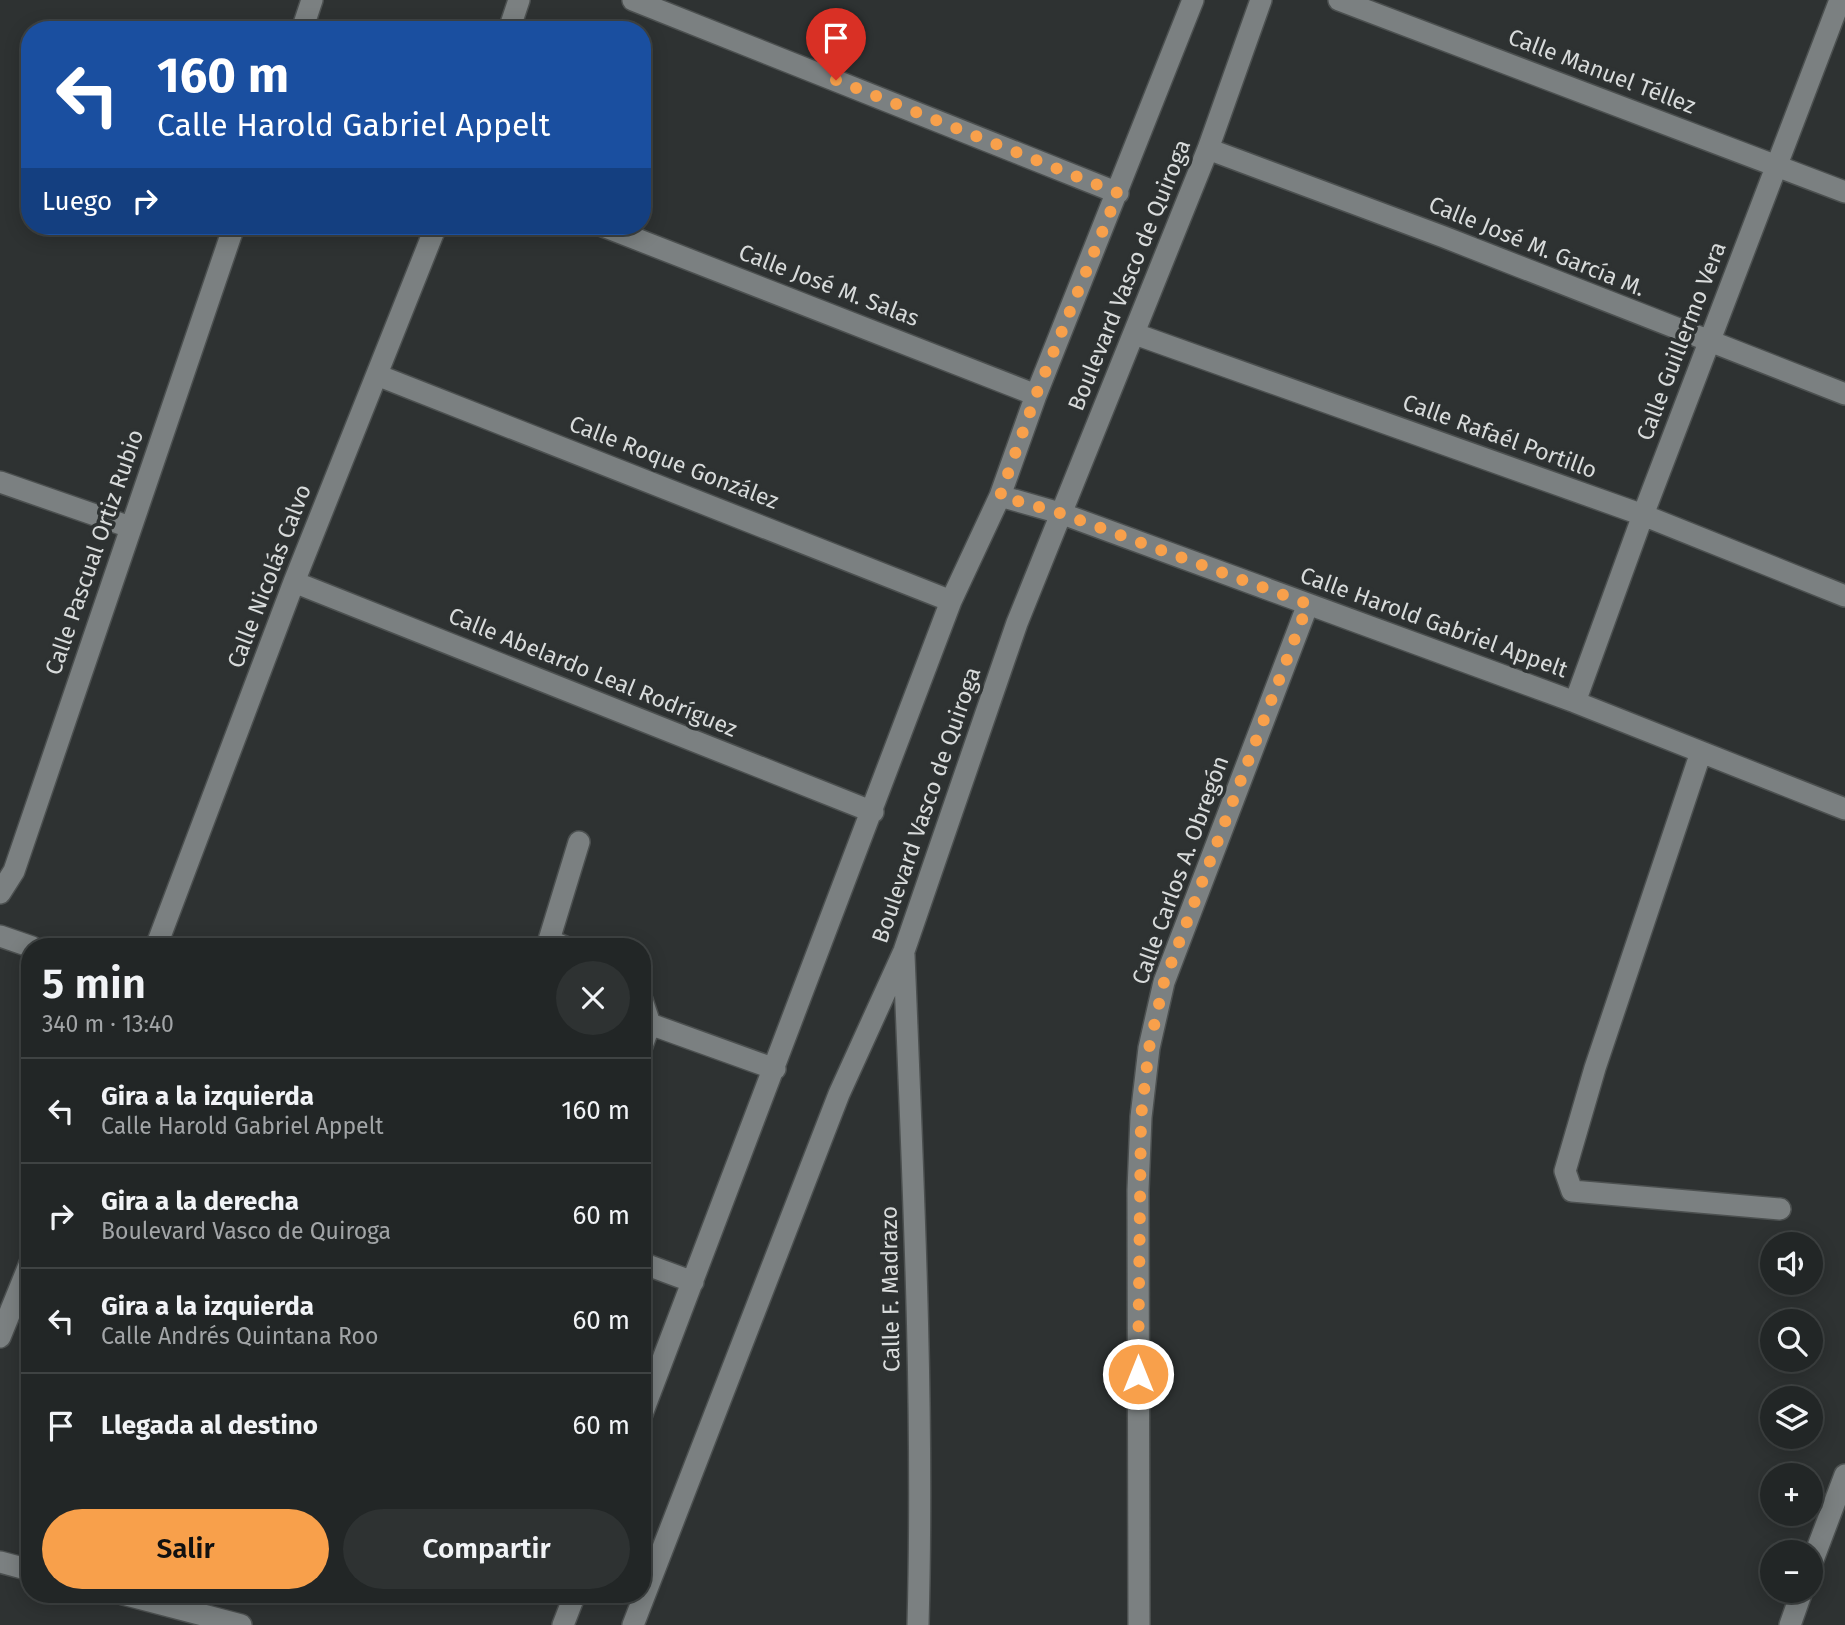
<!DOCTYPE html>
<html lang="es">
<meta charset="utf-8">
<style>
body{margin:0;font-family:"Fira Sans",sans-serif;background:#2e3232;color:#f1f3f6;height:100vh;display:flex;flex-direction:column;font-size:26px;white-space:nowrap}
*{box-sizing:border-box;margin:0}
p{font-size:23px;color:#a2a5a7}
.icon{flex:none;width:38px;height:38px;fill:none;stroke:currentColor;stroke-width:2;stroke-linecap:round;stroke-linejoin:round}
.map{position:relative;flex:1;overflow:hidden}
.details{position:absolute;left:21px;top:938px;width:630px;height:665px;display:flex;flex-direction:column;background:#222626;border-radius:28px;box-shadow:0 4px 18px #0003,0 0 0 2px #3f4343}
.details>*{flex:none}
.hud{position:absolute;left:21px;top:21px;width:630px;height:214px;border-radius:28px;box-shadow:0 4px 18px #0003,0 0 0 2px #3f4343;background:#1a4fa0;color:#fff;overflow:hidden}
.tools{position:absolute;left:1760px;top:1232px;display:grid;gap:14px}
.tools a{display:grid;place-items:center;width:63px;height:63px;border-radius:50%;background:#222626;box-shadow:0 4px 18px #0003,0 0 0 2px #3f4343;font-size:35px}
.pin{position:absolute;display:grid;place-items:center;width:60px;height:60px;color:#fff;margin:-72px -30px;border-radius:50% 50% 50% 0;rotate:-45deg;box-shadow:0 0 7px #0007}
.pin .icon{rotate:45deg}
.me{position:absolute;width:77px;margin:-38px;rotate:0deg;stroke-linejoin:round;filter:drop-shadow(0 0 5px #0008)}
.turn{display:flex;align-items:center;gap:24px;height:147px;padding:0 21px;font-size:32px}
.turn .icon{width:91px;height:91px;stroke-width:2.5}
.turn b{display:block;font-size:49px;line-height:60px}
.then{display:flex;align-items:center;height:66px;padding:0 21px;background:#0003;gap:14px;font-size:26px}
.round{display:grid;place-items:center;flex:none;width:74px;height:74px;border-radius:37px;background:#2e3232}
.headline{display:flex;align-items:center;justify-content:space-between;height:119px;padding:0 21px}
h1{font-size:42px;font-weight:600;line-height:52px}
.action{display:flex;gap:14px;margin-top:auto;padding:14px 21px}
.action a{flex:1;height:80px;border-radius:42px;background:#f8a04b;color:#111;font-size:28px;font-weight:600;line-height:80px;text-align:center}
.action a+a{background:#2e3232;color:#f1f3f6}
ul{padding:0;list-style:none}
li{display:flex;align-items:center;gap:21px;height:105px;padding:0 21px;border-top:2px solid #3f4343}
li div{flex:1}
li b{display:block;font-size:26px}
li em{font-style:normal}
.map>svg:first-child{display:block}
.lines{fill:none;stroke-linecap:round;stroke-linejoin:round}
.minor-casing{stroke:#4c5050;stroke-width:24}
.minor{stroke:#7b8081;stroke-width:21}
.route{stroke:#f8a04b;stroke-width:12;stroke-dasharray:0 21.6}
.labels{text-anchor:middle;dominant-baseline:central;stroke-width:7;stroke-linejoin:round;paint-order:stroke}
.street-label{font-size:23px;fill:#d8dbdb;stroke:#2e3232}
</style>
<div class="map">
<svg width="1845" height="1625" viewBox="0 0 1845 1625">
<rect width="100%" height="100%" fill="#2e3232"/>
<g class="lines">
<!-- minor casing -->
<g class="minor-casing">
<path id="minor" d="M 633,0 L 1118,193
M 1339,0 L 1845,192
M 302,30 L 312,0
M 509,30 L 519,0
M 1208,149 L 1444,237 L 1845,394
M 603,226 L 1036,395
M 1135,334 L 1643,515 L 1845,596
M 377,375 L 951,601
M 0,482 L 130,527
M 1000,496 L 1060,513 L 1575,702 L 1845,809
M 294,582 L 873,812
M 1575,702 L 1643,515 L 1840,0
M 1701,752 L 1595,1068 L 1565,1171 L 1572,1191 L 1780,1209
M 0,893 L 14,871 L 234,226
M 0,936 L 32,947
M 156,947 L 294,582 L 436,226
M 565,947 L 549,940 L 579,842
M 904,955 C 913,1178 924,1402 918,1625
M 642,1000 L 650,1024 L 642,1046
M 650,1024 L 775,1069
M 642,1263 L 693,1282
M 0,1337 L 30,1263
M 642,1414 L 951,601 L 1000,496 L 1036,395 L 1193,0
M 0,1562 L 30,1570
M 1811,1565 L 1845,1475
M 123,1594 L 241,1625
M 563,1625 L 575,1594
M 633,1625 L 839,1094 L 904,951 L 1017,623 L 1208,149 L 1261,0
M 1139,1625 L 1138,1190 L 1141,1117 L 1149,1048 L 1164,982 L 1308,604
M 1790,1625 L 1802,1591"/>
</g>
<!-- minor -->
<use href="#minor" class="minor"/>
</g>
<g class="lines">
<!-- route -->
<path class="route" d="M 836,80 L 1118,193 L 1036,395 L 1000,496 L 1060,513 L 1308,604 L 1164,982 L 1149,1048 L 1141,1117 L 1138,1374"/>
</g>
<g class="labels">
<!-- street labels -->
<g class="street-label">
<text transform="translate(1602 71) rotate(21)">Calle Manuel Téllez</text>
<text transform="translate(1537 246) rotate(22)">Calle José M. García M.</text>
<text transform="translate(1129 275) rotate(-68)">Boulevard Vasco de Quiroga</text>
<text transform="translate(829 285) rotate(21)">Calle José M. Salas</text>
<text transform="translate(1681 341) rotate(-69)">Calle Guillermo Vera</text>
<text transform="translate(1500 436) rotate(20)">Calle Rafaél Portillo</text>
<text transform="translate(674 462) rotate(21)">Calle Roque González</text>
<text transform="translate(94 552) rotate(-71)">Calle Pascual Ortiz Rubio</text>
<text transform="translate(269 576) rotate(-69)">Calle Nicolás Calvo</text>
<text transform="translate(1434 622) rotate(20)">Calle Harold Gabriel Appelt</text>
<text transform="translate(593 672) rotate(22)">Calle Abelardo Leal Rodríguez</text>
<text transform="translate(926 805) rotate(-71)">Boulevard Vasco de Quiroga</text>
<text transform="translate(1180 870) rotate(-70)">Calle Carlos A. Obregón</text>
<text transform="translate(890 1289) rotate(-91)">Calle F. Madrazo</text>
</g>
</g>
</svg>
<div class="tools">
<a><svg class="icon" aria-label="sound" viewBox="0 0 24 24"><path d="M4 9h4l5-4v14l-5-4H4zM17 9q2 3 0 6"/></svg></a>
<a><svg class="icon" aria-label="search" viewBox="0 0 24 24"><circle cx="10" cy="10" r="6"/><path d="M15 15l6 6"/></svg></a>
<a><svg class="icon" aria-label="layers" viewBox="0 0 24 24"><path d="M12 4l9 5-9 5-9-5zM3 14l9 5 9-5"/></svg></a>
<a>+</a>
<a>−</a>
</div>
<div class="pin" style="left:836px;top:80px;background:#d93025"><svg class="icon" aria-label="arrive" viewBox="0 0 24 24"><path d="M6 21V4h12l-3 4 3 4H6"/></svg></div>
<svg class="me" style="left:1138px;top:1374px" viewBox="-20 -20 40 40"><circle r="17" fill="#f8a04b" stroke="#fff" stroke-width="3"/><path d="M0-11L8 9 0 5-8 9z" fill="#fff"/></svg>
<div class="hud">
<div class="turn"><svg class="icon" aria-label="left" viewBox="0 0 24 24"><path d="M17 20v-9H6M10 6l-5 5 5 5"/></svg><div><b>160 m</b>Calle Harold Gabriel Appelt</div></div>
<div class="then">Luego<svg class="icon" aria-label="right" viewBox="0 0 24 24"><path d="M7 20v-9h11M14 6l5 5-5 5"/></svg></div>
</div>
<section class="details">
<div class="headline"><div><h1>5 min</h1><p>340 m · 13:40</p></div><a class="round"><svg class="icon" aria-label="close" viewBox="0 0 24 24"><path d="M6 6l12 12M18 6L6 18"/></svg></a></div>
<ul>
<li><svg class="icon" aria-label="left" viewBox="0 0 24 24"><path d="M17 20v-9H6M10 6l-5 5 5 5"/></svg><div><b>Gira a la izquierda</b><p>Calle Harold Gabriel Appelt</p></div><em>160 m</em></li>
<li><svg class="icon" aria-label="right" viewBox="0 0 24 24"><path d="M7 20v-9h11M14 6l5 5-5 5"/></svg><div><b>Gira a la derecha</b><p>Boulevard Vasco de Quiroga</p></div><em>60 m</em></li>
<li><svg class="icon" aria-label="left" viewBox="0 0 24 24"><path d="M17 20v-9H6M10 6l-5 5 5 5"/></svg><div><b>Gira a la izquierda</b><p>Calle Andrés Quintana Roo</p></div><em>60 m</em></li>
<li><svg class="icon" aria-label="arrive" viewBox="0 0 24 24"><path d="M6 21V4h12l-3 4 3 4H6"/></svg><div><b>Llegada al destino</b></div><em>60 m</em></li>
</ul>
<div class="action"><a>Salir</a><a>Compartir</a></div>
</section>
</div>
